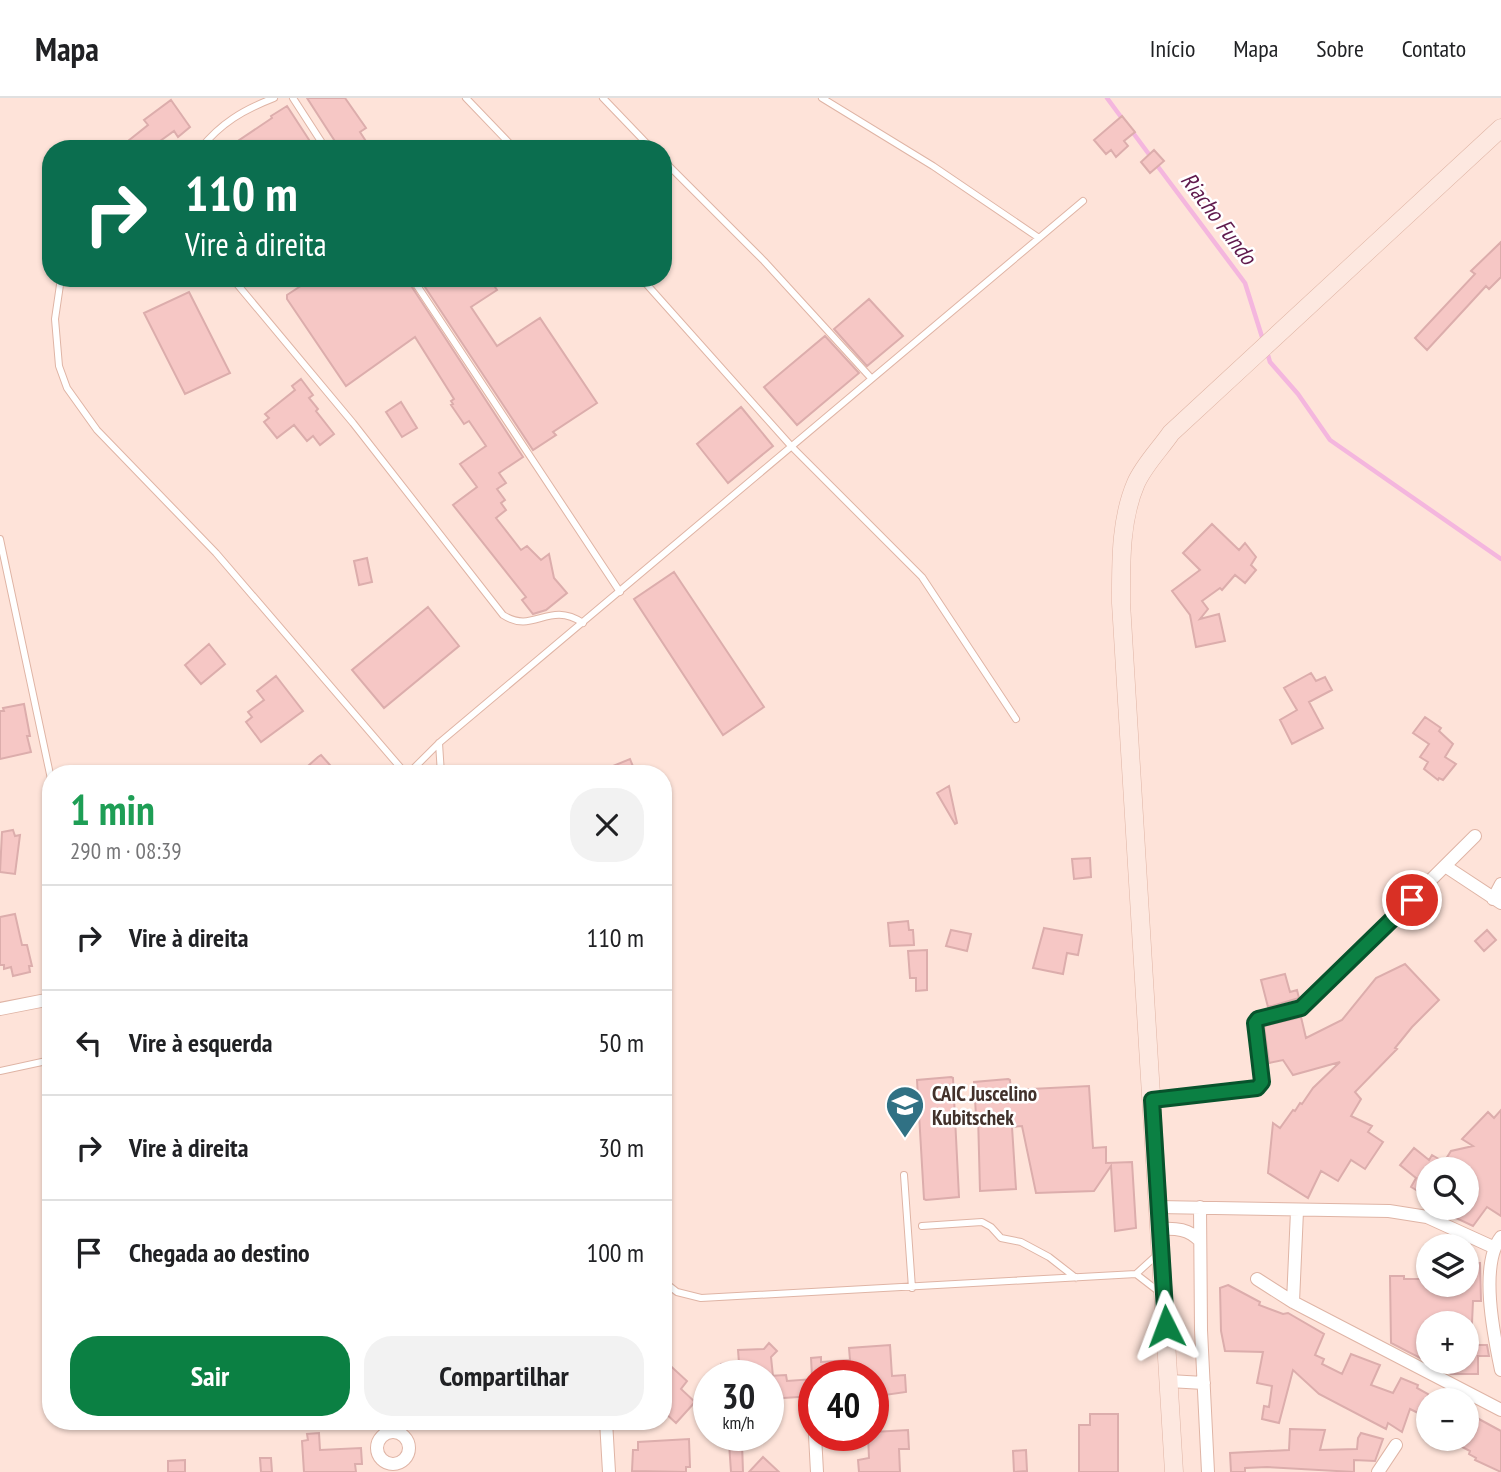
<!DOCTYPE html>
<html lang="pt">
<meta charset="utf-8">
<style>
body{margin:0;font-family:"PT Sans Narrow",sans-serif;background:#f2f2f2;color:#202124;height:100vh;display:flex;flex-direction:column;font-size:26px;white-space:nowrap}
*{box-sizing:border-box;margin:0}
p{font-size:23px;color:#757577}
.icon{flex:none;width:38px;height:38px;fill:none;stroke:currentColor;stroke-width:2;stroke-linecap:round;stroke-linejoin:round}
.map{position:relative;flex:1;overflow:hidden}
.sheet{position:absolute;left:42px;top:667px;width:630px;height:665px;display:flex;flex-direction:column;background:#fff;border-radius:28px;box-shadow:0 2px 5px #0004}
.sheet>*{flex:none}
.hud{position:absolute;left:42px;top:42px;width:630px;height:147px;border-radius:28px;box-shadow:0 2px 5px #0004;background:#0b6e4f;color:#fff;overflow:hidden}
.controls{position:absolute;left:1416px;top:1059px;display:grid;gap:14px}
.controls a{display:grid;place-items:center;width:63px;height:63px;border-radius:50%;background:#fff;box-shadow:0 2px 5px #0004;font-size:35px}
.speed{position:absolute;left:693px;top:1262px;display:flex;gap:14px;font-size:35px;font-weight:700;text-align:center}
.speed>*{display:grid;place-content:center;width:91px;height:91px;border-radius:50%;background:#fff;box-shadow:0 2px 5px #0004;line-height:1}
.speed small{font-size:18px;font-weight:400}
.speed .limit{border:10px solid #d22;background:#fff;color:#111}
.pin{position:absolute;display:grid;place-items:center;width:60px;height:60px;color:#fff;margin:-30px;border:4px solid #fff;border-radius:50%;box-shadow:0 2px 7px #0007}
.me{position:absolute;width:77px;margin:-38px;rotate:357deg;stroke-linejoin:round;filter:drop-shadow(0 0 5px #0008)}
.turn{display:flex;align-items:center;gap:24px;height:147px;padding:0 28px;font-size:32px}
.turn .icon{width:91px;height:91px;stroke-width:2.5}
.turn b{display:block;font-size:49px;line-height:60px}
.round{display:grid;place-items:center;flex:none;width:74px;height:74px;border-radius:28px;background:#f2f2f2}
.headline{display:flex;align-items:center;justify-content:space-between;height:119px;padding:0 28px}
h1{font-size:42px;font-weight:700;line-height:52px;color:#1e9e55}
.cta{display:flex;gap:14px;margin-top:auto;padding:14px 28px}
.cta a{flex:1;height:80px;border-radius:28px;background:#0b8043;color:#fff;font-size:28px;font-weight:700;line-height:80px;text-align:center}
.cta a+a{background:#f2f2f2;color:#202124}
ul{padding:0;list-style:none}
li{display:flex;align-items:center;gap:21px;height:105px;padding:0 28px;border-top:2px solid #e0e0e0}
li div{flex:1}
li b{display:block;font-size:26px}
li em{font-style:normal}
header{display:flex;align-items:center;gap:42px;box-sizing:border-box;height:98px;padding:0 35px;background:#fff;border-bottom:2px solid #e0e0e0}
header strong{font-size:33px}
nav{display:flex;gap:38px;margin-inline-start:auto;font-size:24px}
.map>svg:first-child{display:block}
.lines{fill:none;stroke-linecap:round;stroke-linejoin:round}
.stream{stroke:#f4b6de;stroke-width:4.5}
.building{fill:#f6c7c5;stroke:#dcadac;stroke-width:2}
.lane-casing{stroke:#dfb4a5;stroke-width:8}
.street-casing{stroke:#dfb4a5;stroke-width:14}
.secondary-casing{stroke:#dfb4a5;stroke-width:19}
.lane{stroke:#fff;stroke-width:6}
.street{stroke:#fff;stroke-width:12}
.secondary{stroke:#fde8e0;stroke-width:18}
.route-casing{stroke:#07532c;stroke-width:18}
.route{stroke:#0b8043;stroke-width:12}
.labels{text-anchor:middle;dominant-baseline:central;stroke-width:5;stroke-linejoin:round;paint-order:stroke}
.poi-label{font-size:21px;font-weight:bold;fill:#42312b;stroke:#fff;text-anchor:start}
.water-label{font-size:23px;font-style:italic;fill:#601a4d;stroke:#fff}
</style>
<header>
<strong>Mapa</strong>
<nav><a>Início</a><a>Mapa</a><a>Sobre</a><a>Contato</a></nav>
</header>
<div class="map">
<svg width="1501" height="1374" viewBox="0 0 1501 1374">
<rect width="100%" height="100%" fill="#fee3d9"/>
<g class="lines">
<!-- stream -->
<path class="stream" d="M 1107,0 L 1124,23
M 1131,32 L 1151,59
M 1156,66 L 1245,185 L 1263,242
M 1267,254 L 1270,264 L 1298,296 L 1330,342 L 1501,461"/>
</g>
<!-- building -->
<path class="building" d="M 307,0 L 345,0 L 366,30 L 360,34 L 371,51 L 340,51 Z
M 171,2 L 190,29 L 178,39 L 174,33 L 149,51 L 118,51 L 148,27 L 144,22 Z
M 287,8 L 315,51 L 226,51 L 272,20 L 271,18 Z
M 1122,18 L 1135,34 L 1124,43 L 1128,48 L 1116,59 L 1111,52 L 1106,56 L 1094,42 Z
M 1154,52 L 1164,63 L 1150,75 L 1141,64 Z
M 1501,144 L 1501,179 L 1489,191 L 1486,188 L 1427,252 L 1415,240 L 1475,176 L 1471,173 Z
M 313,180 L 406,180 L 523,359 L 499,375 L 506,385 L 497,391 L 505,402 L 501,405 L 506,412 L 496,420 L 521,452 L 527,448 L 541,462 L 549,456 L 554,480 L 567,495 L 546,512 L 533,516 L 522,502 L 526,499 L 453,407 L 477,389 L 460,366 L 486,348 L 469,323 L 464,326 L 451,307 L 453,306 L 451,303 L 454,301 L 415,239 L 346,288 L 287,201 L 287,197 Z
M 419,180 L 489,180 L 497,192 L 471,209 L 497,248 L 540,220 L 597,305 L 553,334 L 556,337 L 533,352 Z
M 189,194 L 230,275 L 185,296 L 144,215 Z
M 869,201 L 903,238 L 867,268 L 834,231 Z
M 825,238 L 859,275 L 797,327 L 764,289 Z
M 301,281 L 313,297 L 309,300 L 318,311 L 316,313 L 334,336 L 320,347 L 313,338 L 307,343 L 294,327 L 277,340 L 264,324 L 269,320 L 265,316 L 295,292 L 292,288 Z
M 401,304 L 417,330 L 402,339 L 386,314 Z
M 741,309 L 773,348 L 728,385 L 697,346 Z
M 1212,426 L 1239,452 L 1245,445 L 1256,459 L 1251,467 L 1256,472 L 1245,485 L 1235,477 L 1222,492 L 1220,490 L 1202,503 L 1208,511 L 1200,521 L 1219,516 L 1225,543 L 1196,549 L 1190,517 L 1172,493 L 1200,472 L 1183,455 Z
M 367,460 L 372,484 L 359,487 L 354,463 Z
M 674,474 L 764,609 L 723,637 L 634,501 Z
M 428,509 L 459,548 L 384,610 L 352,572 Z
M 209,546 L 225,566 L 201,586 L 185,567 Z
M 1311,575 L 1316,583 L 1325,579 L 1332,592 L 1309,604 L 1323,630 L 1292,646 L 1280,622 L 1297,612 L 1284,590 Z
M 276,578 L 303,613 L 261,644 L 246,624 L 252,619 L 248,614 L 264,602 L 257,593 Z
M 24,606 L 30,638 L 27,638 L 31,654 L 0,661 L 0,613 L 4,613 L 3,610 Z
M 1425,619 L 1441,630 L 1439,633 L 1453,646 L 1445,659 L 1456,666 L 1443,682 L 1439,680 L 1438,682 L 1424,671 L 1428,664 L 1420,659 L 1429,646 L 1413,635 Z
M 321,657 L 338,676 L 299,676 L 318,659 Z
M 630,661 L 636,676 L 596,676 L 596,675 Z
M 949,688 L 957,725 L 955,726 L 937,695 Z
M 13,732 L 15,738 L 20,737 L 15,776 L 0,774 L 2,734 Z
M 1090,760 L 1091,779 L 1074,781 L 1072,761 Z
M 15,816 L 22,847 L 27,847 L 32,868 L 29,868 L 30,874 L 13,878 L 11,869 L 4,871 L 4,867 L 0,867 L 0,819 Z
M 908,823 L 909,832 L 913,832 L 914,847 L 890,848 L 888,825 Z
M 1044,830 L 1082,837 L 1078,857 L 1067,855 L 1063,876 L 1033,870 Z
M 951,832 L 971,836 L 967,853 L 946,848 Z
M 1487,832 L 1496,842 L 1484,853 L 1475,843 Z
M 927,852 L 927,892 L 916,893 L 916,880 L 910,880 L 908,853 Z
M 1405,866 L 1439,902 L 1412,929 L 1395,950 L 1397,951 L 1355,994 L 1361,1001 L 1351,1018 L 1372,1028 L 1368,1034 L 1383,1044 L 1365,1071 L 1351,1062 L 1338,1083 L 1321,1073 L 1308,1100 L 1268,1075 L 1273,1025 L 1280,1030 L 1293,1012 L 1295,1013 L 1300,1005 L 1302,1006 L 1313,990 L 1340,964 L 1293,977 L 1283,962 L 1269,965 L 1264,928 L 1301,919 L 1306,940 L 1342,922 L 1376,880 Z
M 1285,876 L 1290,894 L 1297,892 L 1299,900 L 1268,909 L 1261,882 Z
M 951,979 L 953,980 L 959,1099 L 926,1102 L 924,1101 L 917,982 Z
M 1008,981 L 1010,982 L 1011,992 L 1089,988 L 1093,1050 L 1106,1049 L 1106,1065 L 1132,1064 L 1136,1130 L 1115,1133 L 1111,1068 L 1094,1093 L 1036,1095 L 1022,1028 L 1012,1029 L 1016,1091 L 980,1093 L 978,1017 L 976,1018 L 974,984 Z
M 1501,1012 L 1501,1118 L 1487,1109 L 1473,1128 L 1456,1120 L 1461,1110 L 1466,1110 L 1466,1071 L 1428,1071 L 1428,1099 L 1411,1089 L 1416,1080 L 1400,1067 L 1414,1050 L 1429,1062 L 1432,1057 L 1444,1064 L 1451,1053 L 1473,1048 L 1462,1041 L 1488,1014 L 1494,1020 Z
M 1466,1165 L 1480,1165 L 1481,1203 L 1473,1203 L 1472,1225 L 1428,1225 L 1428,1264 L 1466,1264 L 1466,1247 L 1487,1247 L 1489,1258 L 1478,1258 L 1478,1276 L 1451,1276 L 1391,1245 L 1390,1178 L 1404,1178 L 1404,1181 L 1428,1181 L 1428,1186 L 1466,1186 Z
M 1228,1187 L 1260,1204 L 1259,1207 L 1283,1216 L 1288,1215 L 1324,1236 L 1315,1257 L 1324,1261 L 1322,1266 L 1342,1276 L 1351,1256 L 1380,1267 L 1371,1287 L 1393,1295 L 1401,1280 L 1418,1287 L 1417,1290 L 1428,1296 L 1428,1320 L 1410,1311 L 1402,1334 L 1388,1325 L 1386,1331 L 1319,1296 L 1293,1272 L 1279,1325 L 1262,1321 L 1264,1308 L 1269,1309 L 1272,1288 L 1257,1285 L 1263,1254 L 1225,1253 L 1221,1233 L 1220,1190 Z
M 769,1245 L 777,1253 L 771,1259 L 773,1278 L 721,1278 L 721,1266 L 739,1265 L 738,1252 L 764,1251 Z
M 890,1247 L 892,1278 L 905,1277 L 906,1294 L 878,1298 L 873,1294 L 873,1278 L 812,1278 L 811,1260 L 821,1259 L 821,1264 L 850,1262 L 849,1250 Z
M 663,1261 L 687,1283 L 681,1291 L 695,1304 L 676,1325 L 663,1313 Z
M 786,1277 L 787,1283 L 814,1281 L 814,1298 L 768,1301 L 768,1278 Z
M 1466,1314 L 1501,1333 L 1501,1374 L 1475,1362 L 1476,1360 L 1469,1356 L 1470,1353 L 1445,1340 L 1466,1340 Z
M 1090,1316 L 1118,1316 L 1118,1374 L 1079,1374 L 1079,1327 L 1090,1327 Z
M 1290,1331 L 1325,1332 L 1320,1352 L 1357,1351 L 1358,1340 L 1361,1335 L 1383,1341 L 1375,1363 L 1354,1362 L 1354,1374 L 1267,1369 L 1245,1370 L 1245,1374 L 1231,1374 L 1230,1355 L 1289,1352 Z
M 908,1332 L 909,1351 L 899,1351 L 900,1374 L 859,1374 L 858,1362 L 869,1360 L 868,1337 L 873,1337 L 873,1334 Z
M 319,1335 L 320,1352 L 361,1350 L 362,1366 L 355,1366 L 356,1374 L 304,1374 L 302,1343 L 308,1342 L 307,1336 Z
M 689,1341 L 690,1369 L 686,1369 L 686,1374 L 632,1373 L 633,1352 L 638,1352 L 638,1344 Z
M 729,1345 L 742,1345 L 743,1374 L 731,1374 Z
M 1026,1352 L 1027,1373 L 1014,1374 L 1013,1353 Z
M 763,1359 L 779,1374 L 749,1374 Z
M 260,1360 L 271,1360 L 272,1374 L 261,1374 Z
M 185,1362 L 185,1374 L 168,1374 L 168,1363 Z"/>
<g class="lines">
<!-- lane casing -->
<g class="lane-casing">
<path id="lane" d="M 293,0 L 326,51
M 466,0 L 515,51
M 603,0 L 652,51
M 822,0 L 933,68 L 1039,140
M 200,51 C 221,25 243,12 274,0
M 663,62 L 764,163 L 871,280
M 61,180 L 55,221 L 59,268 L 67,290 L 97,332 L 216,455 L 406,676
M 232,180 L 353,325 L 503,517 C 534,537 548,502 583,525
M 412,180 L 620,494
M 641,180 L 792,349 L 922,479 L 1016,621
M 0,441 L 51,681
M 439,645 L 441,676
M 408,676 L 439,645 L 1083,103
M 0,973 L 51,962
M 904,1077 L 912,1190
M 922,1128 L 982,1124 L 991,1129 L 1001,1140 L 1021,1144 L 1049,1159 L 1076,1180
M 1136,1176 L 1158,1156
M 663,1183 L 677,1194 L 701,1200 L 1136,1176 L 1158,1193"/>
</g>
<!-- street casing -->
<g class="street-casing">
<path id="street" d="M 1445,768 L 1501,805
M 1493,801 L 1501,786
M 0,911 L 51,901
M 1152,1002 L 1257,991 L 1262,984 L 1255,925 L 1258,921 L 1301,910 L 1308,904 L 1475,738
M 1158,1109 L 1389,1113 L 1427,1119 L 1493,1149
M 1200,1109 L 1201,1232 L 1208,1374
M 1160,1131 C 1176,1130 1189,1131 1200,1143
M 1501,1139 C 1479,1167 1494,1238 1501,1272
M 1257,1181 L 1293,1204 L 1501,1312
M 1293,1204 L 1297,1113
M 1169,1283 L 1204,1285
M 606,1323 L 609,1374
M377 1350a16 16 0 1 1 32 0a16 16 0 1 1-32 0Z
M 815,1337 L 817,1374
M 1378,1374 L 1396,1347"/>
</g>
<!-- secondary casing -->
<g class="secondary-casing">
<path id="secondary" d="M 1174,1374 L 1121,505 C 1121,465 1120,422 1136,385 C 1144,367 1160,351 1171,335 L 1501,30"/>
</g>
<!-- lane -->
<use href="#lane" class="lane"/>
<!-- street -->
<use href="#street" class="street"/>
<!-- secondary -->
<use href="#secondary" class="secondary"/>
</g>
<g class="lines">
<!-- route casing -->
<g class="route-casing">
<path id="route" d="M 1166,1228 L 1152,1002 L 1257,990 L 1262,984 L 1255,925 L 1258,921 L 1301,910 L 1412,802"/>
</g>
<!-- route -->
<use href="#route" class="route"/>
</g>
<!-- icons -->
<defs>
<g id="school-pin" transform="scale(2.0125)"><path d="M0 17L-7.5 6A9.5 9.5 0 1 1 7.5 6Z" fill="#307184" stroke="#fff"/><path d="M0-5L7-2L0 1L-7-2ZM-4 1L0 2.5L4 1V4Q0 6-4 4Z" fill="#fff"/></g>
</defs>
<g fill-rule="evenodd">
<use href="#school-pin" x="905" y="1007"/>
</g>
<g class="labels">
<!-- poi labels -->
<g class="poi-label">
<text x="932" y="995">CAIC Juscelino<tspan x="932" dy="24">Kubitschek</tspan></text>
</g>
<!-- water labels -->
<g class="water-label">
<text transform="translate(1219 120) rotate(53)">Riacho Fundo</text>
</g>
</g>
</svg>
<div class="controls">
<a><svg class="icon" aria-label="search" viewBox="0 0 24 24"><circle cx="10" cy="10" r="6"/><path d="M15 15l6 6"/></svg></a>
<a><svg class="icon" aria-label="layers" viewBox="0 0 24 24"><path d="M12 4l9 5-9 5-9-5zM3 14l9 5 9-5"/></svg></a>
<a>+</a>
<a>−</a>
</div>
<div class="speed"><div>30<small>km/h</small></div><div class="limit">40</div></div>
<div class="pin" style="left:1412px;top:802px;background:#d93025"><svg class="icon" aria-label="arrive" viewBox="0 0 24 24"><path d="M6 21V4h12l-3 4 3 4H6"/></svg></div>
<svg class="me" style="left:1166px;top:1228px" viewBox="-20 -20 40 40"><path d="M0-17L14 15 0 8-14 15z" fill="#0b8043" stroke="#fff" stroke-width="4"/></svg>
<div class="hud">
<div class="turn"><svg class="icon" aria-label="right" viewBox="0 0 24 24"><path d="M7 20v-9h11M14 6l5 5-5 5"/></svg><div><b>110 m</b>Vire à direita</div></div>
</div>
<section class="sheet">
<div class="headline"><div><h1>1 min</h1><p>290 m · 08:39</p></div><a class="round"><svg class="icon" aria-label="close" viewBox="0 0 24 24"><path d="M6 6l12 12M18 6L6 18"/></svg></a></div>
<ul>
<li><svg class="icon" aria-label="right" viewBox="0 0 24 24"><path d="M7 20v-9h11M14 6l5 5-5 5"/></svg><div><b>Vire à direita</b></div><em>110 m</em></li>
<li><svg class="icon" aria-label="left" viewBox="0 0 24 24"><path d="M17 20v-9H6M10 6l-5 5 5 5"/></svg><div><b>Vire à esquerda</b></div><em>50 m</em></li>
<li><svg class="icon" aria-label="right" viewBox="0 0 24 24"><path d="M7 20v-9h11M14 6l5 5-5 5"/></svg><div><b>Vire à direita</b></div><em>30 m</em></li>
<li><svg class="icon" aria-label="arrive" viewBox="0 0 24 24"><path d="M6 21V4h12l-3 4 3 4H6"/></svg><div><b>Chegada ao destino</b></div><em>100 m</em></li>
</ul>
<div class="cta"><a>Sair</a><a>Compartilhar</a></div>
</section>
</div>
